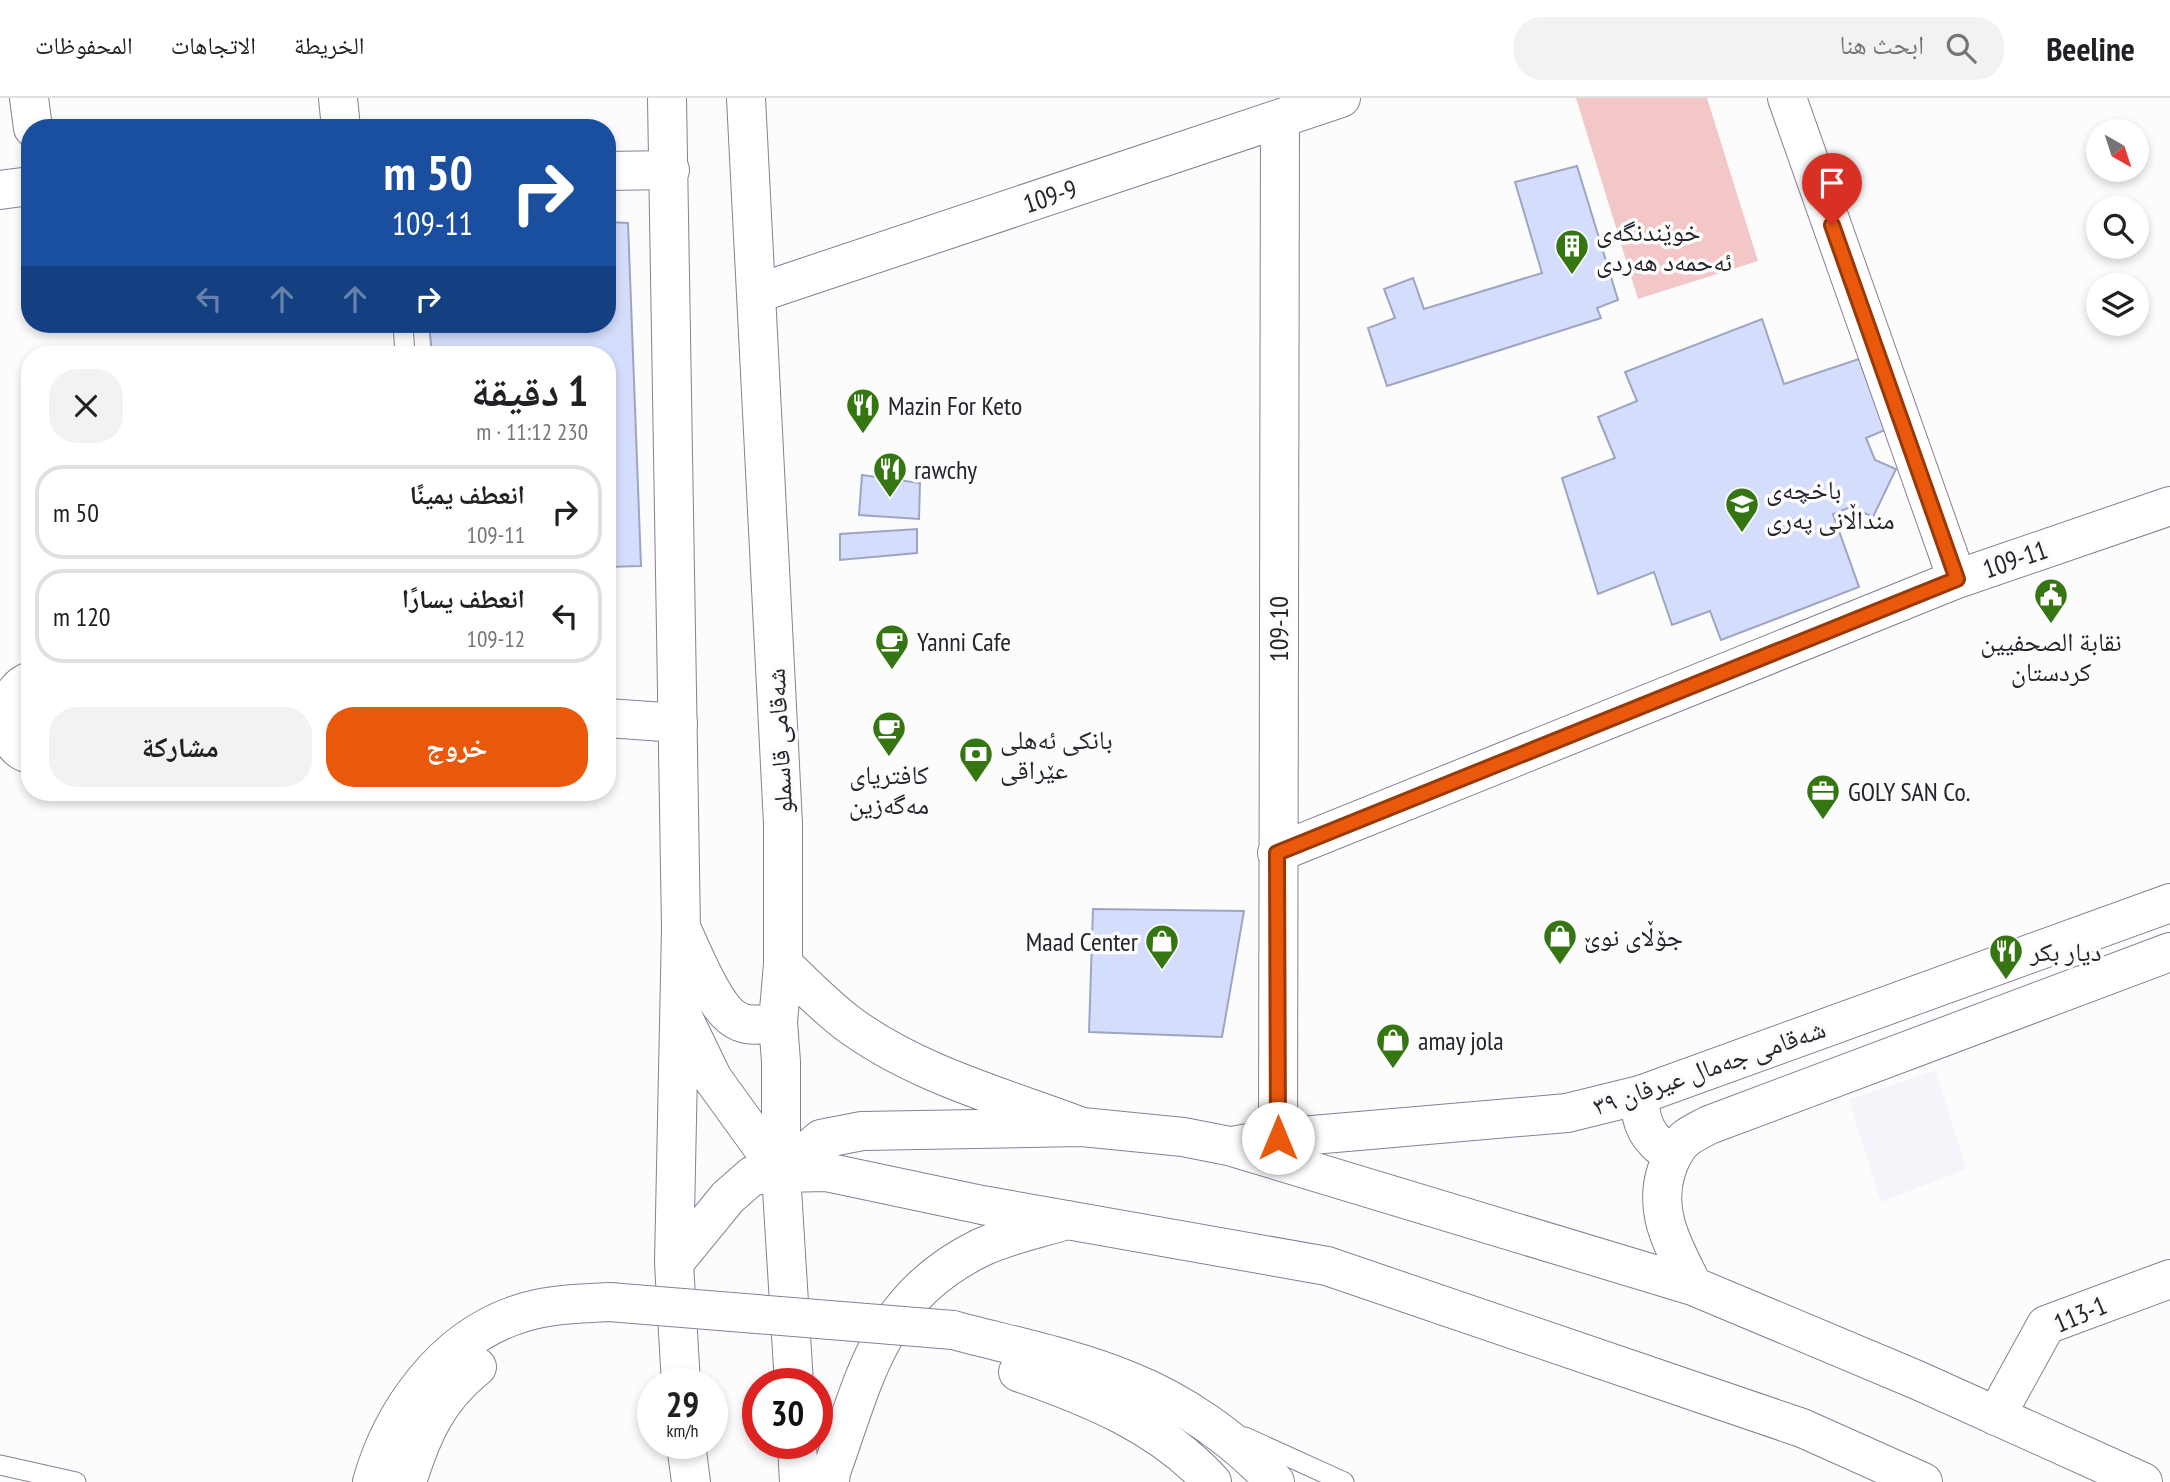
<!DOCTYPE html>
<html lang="ar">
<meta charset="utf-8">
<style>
body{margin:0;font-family:"PT Sans Narrow","Noto Naskh Arabic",sans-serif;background:#f2f2f2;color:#202124;direction:rtl;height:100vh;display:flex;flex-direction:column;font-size:26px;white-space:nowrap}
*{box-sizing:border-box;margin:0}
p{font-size:23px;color:#757577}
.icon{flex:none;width:38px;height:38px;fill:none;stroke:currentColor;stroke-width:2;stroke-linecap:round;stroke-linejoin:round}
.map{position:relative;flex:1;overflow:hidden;direction:ltr}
.panel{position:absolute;left:21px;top:248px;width:595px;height:455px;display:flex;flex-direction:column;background:#fff;border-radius:28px;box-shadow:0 4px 10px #0003;direction:rtl}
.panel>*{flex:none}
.hud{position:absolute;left:21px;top:21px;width:595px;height:214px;border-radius:28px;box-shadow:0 4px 10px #0003;direction:rtl;background:#1a4fa0;color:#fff;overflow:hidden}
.needle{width:46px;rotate:141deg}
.tools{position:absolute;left:2086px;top:21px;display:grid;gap:14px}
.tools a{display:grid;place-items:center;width:63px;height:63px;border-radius:50%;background:#fff;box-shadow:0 4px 10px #0003;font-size:35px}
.speed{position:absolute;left:637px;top:1270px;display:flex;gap:14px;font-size:35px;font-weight:700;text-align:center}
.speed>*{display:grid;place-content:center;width:91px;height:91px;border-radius:50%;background:#fff;box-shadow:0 4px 10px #0003;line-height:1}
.speed small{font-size:18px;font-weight:400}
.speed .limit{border:10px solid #d22;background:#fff;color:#111}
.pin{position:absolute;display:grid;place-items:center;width:60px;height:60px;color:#fff;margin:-72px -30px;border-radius:50% 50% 50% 0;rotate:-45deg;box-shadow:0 0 7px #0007}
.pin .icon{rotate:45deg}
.me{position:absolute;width:77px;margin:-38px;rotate:0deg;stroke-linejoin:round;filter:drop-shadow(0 0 5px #0008)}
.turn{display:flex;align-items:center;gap:24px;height:147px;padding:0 28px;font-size:32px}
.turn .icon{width:91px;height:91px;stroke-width:2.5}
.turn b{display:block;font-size:49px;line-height:60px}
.lanes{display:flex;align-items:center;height:66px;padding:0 28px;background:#0003;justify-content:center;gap:35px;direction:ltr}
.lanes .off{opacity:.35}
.round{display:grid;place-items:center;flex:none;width:74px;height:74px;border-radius:28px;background:#f2f2f2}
.overview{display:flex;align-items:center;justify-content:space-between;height:119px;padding:0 28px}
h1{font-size:42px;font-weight:700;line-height:52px}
.primary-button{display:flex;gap:14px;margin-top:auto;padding:14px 28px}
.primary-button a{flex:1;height:80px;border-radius:28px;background:#ea580c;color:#fff;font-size:28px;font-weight:700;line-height:80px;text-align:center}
.primary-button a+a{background:#f2f2f2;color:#202124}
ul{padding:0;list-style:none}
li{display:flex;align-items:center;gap:21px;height:94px;margin:0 14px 10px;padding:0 14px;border:4px solid #e0e0e0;border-radius:28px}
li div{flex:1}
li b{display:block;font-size:26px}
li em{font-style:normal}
header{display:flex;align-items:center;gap:42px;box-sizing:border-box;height:98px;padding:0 35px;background:#fff;border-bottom:2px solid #e0e0e0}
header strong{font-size:33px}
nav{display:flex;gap:38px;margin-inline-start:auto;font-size:24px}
.search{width:490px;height:63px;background:#f2f2f2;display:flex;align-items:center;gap:18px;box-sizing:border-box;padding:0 24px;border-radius:28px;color:#757577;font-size:26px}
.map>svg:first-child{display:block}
.built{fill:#f7f3fa}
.green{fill:#f3c7c7}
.building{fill:#d5ddfc;stroke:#9ea5c2;stroke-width:2}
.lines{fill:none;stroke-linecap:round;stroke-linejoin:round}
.service-casing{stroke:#8b7d98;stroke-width:21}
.minor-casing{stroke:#8b7d98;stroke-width:40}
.secondary-casing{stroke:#8b7d98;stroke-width:40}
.primary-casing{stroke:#8b7d98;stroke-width:40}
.service{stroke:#fff;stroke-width:19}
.minor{stroke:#fff;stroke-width:38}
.secondary{stroke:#fff;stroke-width:38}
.primary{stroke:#fff;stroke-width:38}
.minor-bridge-casing{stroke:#8b7d98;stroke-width:40;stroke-linecap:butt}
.minor-bridge{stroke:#fff;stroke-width:38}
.route-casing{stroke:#983908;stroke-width:18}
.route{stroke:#ea580c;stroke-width:12}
.labels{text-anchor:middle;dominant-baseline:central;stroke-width:7;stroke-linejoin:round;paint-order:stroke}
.street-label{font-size:26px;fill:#28232d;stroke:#fbfcfb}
.poi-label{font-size:26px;fill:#28232d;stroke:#fbfcfb;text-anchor:start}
</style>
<header>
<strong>Beeline</strong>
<div class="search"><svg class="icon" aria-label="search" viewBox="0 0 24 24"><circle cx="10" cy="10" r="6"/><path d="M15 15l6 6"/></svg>ابحث هنا</div>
<nav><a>الخريطة</a><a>الاتجاهات</a><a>المحفوظات</a></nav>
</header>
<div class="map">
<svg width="2170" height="1384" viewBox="0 0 2170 1384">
<rect width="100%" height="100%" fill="#fbfcfb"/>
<!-- built -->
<path class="built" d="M 1936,972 L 1966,1071 L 1881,1104 L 1849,1002 Z"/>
<!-- green -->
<path class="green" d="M 1576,0 L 1707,0 L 1758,163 L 1638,201 Z"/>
<!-- building -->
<path class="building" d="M 1577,68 L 1618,202 L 1597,210 L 1601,220 L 1387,288 L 1368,230 L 1395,220 L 1384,191 L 1413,180 L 1424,211 L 1542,175 L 1515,84 Z
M 607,124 L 628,125 L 641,468 L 607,469 L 607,257 L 432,257 L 429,226 L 607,226 Z
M 1762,221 L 1784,286 L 1859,261 L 1885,332 L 1866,340 L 1875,362 L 1896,371 L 1873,419 L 1851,409 L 1833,416 L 1859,489 L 1721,542 L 1710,513 L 1672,527 L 1654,474 L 1598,496 L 1562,380 L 1615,360 L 1598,319 L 1637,303 L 1625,274 Z
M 862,377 L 920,385 L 919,421 L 859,417 Z
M 917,431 L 917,455 L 840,462 L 840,436 Z
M 1093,811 L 1244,813 L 1222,939 L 1089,934 Z"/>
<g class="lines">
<!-- service casing -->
<g class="service-casing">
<path id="service" d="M 403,226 L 405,257
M 1245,1339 L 1344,1384
M 0,1367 L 76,1384"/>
</g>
<!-- minor casing -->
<g class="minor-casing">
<path id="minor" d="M 29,0 L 33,30
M 338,0 L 341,30
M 1787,0 L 1957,481
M 607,73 L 670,72
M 0,92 L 30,88
M 758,195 L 1341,0
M 30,583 C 0,594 0,650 30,656
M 607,620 L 678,625
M 1277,755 L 1957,481 L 2170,408
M 1278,1040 L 1280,22
M 953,1232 C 1009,1247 1074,1260 1127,1282 C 1183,1304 1235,1341 1275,1384
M 1018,1274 C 1090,1299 1160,1327 1212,1384
M 1996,1318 L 2046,1227 L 2170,1181
M 372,1384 C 392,1313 443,1243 513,1218 C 544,1206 576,1206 609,1204
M 407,1384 C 422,1336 437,1301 477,1269"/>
</g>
<!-- secondary casing -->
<g class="secondary-casing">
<path id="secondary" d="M 1640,997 C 1639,1025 1648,1042 1672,1057
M 1237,1047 L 1278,1040 L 1567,1015 L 1640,997 L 2170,805
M 781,1075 L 821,1041 L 862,1033 L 1082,1029 L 1183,1039 L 1229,1048 L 1693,1188 L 1917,1282 L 2143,1384
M 781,1075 L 826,1074 L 982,1107 L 1327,1168 L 1802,1330 L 1923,1384
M 1693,1188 C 1675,1151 1653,1116 1666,1074 C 1670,1061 1675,1050 1685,1041 C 1692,1035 1702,1031 1709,1027 L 2170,854"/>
</g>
<!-- primary casing -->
<g class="primary-casing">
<path id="primary" d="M 667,0 L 681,830 L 674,1165 L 681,1286
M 746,0 L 783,726 L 783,866 L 778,924 L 781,964 L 781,1075 L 794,1286
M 682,832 C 694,856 715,915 740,924 C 752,929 765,926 778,924
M 783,866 C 803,886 823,906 846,924 C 915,976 1003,999 1082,1029
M 682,917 L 713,981 L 781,1075
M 674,1165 L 728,1099 L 752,1078 L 781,1075
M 686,1346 L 691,1384
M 797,1346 L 799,1384
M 830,1384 L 831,1374 C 866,1277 879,1200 980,1150 C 1007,1137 1038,1131 1067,1122"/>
</g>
<!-- service -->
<use href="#service" class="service"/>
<!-- minor -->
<use href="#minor" class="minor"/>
<!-- secondary -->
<use href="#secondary" class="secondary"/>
<!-- primary -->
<use href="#primary" class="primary"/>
<!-- minor-bridge casing -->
<g class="minor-bridge-casing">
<path id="minor-bridge" d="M 609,1204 L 953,1232"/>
</g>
<!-- minor-bridge -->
<use href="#minor-bridge" class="minor-bridge"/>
</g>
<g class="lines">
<!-- route casing -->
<g class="route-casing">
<path id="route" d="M 1278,1040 L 1277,755 L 1957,481 L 1832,127"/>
</g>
<!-- route -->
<use href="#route" class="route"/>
</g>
<!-- icons -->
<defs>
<g id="building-pin" transform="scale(1.75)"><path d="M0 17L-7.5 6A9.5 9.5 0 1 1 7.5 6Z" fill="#367612" stroke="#fbfcfb"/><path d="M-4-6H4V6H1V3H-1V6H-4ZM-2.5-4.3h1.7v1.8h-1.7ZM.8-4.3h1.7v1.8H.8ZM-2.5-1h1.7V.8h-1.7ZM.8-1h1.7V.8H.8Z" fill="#fff"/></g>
<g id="restaurant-pin" transform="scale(1.75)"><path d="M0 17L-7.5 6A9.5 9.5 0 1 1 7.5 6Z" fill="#367612" stroke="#fbfcfb"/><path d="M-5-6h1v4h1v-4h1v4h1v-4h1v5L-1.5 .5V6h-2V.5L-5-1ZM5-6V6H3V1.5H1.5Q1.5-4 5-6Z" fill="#fff"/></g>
<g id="school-pin" transform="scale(1.75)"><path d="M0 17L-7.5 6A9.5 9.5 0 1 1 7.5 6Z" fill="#367612" stroke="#fbfcfb"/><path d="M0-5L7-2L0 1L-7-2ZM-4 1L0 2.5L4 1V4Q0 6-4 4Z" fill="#fff"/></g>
<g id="civic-pin" transform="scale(1.75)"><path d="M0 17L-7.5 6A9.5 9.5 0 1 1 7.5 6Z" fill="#367612" stroke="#fbfcfb"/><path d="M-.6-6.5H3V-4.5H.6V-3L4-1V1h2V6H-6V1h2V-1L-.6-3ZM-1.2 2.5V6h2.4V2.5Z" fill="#fff"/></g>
<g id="cafe-pin" transform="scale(1.75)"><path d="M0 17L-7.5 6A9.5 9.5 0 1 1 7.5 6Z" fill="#367612" stroke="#fbfcfb"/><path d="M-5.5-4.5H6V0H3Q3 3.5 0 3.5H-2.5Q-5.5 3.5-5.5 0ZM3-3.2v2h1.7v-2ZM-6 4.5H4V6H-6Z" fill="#fff"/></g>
<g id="bank-pin" transform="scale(1.75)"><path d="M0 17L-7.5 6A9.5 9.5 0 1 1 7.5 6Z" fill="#367612" stroke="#fbfcfb"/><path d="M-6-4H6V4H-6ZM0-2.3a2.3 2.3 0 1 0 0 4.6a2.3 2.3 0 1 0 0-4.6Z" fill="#fff"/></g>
<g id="office-pin" transform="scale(1.75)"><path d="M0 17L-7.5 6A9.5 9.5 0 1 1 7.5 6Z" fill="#367612" stroke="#fbfcfb"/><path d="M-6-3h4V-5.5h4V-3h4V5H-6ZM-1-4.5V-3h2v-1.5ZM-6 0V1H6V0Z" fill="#fff"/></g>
<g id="shop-pin" transform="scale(1.75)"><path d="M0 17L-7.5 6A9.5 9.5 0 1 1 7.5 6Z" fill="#367612" stroke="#fbfcfb"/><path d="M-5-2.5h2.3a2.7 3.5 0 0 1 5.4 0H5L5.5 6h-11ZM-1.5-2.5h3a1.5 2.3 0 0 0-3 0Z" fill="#fff"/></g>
</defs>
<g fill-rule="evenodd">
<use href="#building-pin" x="1572" y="148"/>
<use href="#restaurant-pin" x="863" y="307"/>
<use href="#restaurant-pin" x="890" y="371"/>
<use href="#school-pin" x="1742" y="406"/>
<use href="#civic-pin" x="2051" y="497"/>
<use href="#cafe-pin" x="892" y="543"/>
<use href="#cafe-pin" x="889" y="630"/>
<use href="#bank-pin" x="976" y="656"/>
<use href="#office-pin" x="1823" y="693"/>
<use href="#shop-pin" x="1560" y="838"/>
<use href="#shop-pin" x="1162" y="843"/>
<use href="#restaurant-pin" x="2006" y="853"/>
<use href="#shop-pin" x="1393" y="942"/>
</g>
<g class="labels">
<!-- street labels -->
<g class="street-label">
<text transform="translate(1050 98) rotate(-18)">109-9</text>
<text transform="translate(2015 461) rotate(-19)">109-11</text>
<text transform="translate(1278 531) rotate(-90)">109-10</text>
<text transform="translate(779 643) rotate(-93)">شەقامی قاسملو</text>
<text transform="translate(1709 969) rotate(-19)">شەقامی جەمال عیرفان ٣٩</text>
<text transform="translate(2080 1216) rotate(-23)">113-1</text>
</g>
<!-- poi labels -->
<g class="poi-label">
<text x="1596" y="133">خوێندنگەی<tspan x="1596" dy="30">ئەحمەد هەردی</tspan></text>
<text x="888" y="307">Mazin For Keto</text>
<text x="914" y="371">rawchy</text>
<text x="1766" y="391">باخچەی<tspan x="1766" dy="30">منداڵانی پەری</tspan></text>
<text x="917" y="543">Yanni Cafe</text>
<text x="2051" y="543" text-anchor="middle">نقابة الصحفیین<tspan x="2051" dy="30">کردستان</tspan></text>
<text x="1000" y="641">بانکی ئەهلی<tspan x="1000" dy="30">عێراقی</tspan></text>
<text x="889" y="676" text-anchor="middle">کافتریای<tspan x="889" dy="30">مەگەزین</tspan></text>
<text x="1848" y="693">GOLY SAN Co.</text>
<text x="1584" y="838">جۆڵای نوێ</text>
<text x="1138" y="843" text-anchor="end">Maad Center</text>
<text x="2030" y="853">ديار بكر</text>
<text x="1418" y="942">amay jola</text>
</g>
</g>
</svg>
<div class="tools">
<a><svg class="needle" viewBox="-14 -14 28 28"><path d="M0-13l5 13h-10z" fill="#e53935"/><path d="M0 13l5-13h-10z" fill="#757577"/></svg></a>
<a><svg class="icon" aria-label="search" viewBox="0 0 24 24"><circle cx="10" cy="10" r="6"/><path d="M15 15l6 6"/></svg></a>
<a><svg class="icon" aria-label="layers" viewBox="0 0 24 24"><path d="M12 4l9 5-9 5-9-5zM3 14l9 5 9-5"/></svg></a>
</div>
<div class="speed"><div>29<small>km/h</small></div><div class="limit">30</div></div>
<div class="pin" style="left:1832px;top:127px;background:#d93025"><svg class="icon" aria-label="arrive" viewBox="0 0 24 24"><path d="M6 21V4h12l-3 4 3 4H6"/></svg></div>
<svg class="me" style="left:1278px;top:1040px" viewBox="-20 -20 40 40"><circle r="19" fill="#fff"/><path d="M0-13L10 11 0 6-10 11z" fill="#ea580c"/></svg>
<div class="hud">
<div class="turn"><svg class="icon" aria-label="right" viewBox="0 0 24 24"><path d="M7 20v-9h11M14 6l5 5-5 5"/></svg><div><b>50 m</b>109-11</div></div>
<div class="lanes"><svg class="icon off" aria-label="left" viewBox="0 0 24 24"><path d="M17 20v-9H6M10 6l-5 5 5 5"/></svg><svg class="icon off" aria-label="ahead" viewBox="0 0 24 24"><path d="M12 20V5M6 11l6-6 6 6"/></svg><svg class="icon off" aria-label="ahead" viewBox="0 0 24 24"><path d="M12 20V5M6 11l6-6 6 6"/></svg><svg class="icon" aria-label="right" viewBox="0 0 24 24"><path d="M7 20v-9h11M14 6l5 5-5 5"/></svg></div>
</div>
<section class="panel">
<div class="overview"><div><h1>1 دقيقة</h1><p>230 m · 11:12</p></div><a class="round"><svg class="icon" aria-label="close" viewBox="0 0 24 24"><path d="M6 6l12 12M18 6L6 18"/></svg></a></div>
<ul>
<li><svg class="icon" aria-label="right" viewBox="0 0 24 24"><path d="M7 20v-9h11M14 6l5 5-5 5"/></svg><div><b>انعطف يمينًا</b><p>109-11</p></div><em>50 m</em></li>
<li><svg class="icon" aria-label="left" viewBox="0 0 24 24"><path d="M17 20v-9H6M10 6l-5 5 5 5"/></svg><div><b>انعطف يسارًا</b><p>109-12</p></div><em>120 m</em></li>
</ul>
<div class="primary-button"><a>خروج</a><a>مشاركة</a></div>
</section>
</div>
